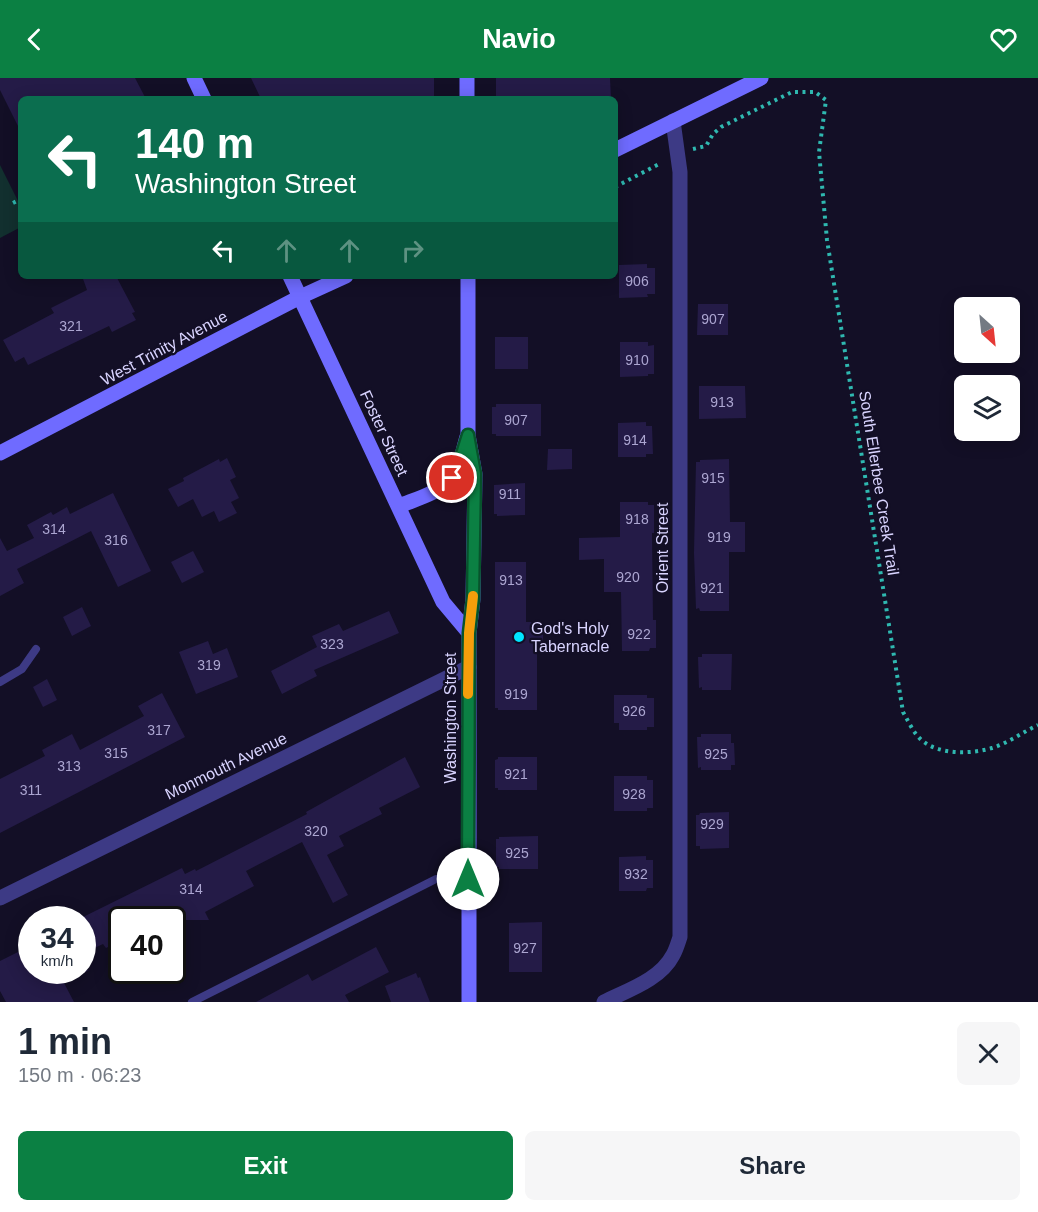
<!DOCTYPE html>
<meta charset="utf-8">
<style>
body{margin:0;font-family:Helvetica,sans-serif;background:#f6f6f7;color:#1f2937;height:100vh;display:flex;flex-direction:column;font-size:22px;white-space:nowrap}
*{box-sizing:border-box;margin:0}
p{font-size:20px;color:#747a83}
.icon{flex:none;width:33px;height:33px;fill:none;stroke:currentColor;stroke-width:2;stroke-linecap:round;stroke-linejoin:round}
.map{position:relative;height:924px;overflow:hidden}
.side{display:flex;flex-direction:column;background:#fff;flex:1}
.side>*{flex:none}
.top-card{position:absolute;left:18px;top:18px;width:600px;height:183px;border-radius:9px;box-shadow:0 3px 15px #0003;background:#0b6e4f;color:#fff;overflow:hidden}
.needle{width:39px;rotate:153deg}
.fabs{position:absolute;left:954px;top:219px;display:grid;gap:12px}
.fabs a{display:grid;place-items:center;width:66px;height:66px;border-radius:9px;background:#fff;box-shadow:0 3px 15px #0003;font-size:30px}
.speed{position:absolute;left:18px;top:828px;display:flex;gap:12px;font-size:30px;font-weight:700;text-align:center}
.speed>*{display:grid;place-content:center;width:78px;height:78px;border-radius:50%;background:#fff;box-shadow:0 3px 15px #0003;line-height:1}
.speed small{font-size:15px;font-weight:400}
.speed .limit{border:3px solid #111;border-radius:9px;background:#fff;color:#111}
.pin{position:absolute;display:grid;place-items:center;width:51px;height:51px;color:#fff;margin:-26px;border:3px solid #fff;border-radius:50%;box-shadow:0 2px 6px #0007}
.me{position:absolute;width:66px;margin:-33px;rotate:0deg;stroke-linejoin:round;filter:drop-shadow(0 0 4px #0008)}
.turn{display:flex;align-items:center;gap:21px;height:126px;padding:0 18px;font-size:27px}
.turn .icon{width:78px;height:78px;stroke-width:2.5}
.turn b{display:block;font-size:42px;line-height:51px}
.lanes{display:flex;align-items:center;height:57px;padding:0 18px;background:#0003;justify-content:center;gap:30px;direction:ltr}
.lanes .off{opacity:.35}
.round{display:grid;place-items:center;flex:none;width:63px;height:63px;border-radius:9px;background:#f6f6f7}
.head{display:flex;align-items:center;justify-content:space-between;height:102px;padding:0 18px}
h1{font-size:36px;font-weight:700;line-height:45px}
.primary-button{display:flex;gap:12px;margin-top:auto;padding:12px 18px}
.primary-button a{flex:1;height:69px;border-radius:9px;background:#0b8043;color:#fff;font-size:24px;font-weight:700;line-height:69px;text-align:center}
.primary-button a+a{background:#f6f6f7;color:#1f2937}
header{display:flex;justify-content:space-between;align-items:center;height:78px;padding:0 18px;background:#0b8043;color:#fff;font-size:27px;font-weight:700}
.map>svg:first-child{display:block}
.green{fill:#12302f}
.building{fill:#241b47}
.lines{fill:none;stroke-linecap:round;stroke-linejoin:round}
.path{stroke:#2fb8b0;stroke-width:4;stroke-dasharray:3 4.5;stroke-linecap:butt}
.lane{stroke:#3d3a85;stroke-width:8}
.street{stroke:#3d3a85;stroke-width:15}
.secondary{stroke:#6f6bff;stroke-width:15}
.route-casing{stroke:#07532c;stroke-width:15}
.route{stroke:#0b8043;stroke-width:10}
.slow{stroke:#f59e0b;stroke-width:10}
.poi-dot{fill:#00e5ff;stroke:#130f26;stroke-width:2}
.labels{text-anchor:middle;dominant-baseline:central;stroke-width:4.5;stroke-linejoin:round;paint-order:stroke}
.number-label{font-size:14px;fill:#aca6d1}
.street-label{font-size:16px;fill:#d9d4ff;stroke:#130f26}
.poi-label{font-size:16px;fill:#d9d4ff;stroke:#130f26;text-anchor:start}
</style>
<header><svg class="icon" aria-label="back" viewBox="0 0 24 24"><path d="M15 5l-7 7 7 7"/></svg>Navio<svg class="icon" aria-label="heart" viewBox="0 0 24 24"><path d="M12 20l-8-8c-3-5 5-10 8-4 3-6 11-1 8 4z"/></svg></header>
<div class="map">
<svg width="1038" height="924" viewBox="0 0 1038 924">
<rect width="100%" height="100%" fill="#130f26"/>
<!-- green -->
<path class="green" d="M 0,87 L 21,129 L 21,149 L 0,160 Z"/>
<!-- building -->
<path class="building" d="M 0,0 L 135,0 L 146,21 L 21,21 L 21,54 L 0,12 Z
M 251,0 L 434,0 L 434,20 L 261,21 Z
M 496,0 L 610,0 L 611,21 L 496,21 Z
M 647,186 L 647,190 L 655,190 L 655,216 L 647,216 L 648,219 L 619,220 L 619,187 Z
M 82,198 L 116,198 L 135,234 L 132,235 L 136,242 L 112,254 L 109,248 L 28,287 L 24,279 L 15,284 L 3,262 L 54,235 L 51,230 L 87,212 Z
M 698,226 L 728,226 L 728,257 L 697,257 Z
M 495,259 L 528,259 L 528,291 L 495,291 Z
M 620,264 L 648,264 L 648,268 L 654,267 L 654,296 L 648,296 L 648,298 L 620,299 Z
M 699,308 L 745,308 L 746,340 L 699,341 Z
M 496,326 L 541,326 L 541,358 L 496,358 L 496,356 L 492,356 L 492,329 L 496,329 Z
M 646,344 L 646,348 L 652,348 L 653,376 L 646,376 L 646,379 L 618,379 L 618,345 Z
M 548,371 L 572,371 L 572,391 L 547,392 Z
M 227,380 L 236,399 L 230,402 L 239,420 L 231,424 L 237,435 L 219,444 L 214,433 L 202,439 L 193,421 L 178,429 L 168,411 L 184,403 L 183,400 L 219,381 L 220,384 Z
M 729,381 L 730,444 L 745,444 L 745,474 L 729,474 L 729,533 L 700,533 L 699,530 L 696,531 L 694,475 L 696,384 L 700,384 L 700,382 Z
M 525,405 L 525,437 L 497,438 L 497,436 L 494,436 L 494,407 Z
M 113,415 L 151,493 L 118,509 L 91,453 L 17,491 L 24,505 L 0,518 L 0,460 L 7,473 L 34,460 L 27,447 L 51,434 L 53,437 L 67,429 L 70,436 Z
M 620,424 L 648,424 L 648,427 L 654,427 L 654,455 L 652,455 L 653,542 L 656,542 L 656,570 L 650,570 L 649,573 L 622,573 L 621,514 L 604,514 L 604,481 L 579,482 L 579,460 L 620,459 Z
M 193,473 L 204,494 L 182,505 L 171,484 Z
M 495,484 L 526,484 L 526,544 L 543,544 L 543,573 L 537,573 L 537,632 L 498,632 L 498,630 L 495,630 Z
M 82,529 L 91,548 L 72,558 L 63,539 Z
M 389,533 L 399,555 L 314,592 L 317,598 L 282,616 L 271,593 L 317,569 L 312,558 L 339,546 L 343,553 Z
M 208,563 L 213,576 L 227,570 L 238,599 L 196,616 L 179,574 Z
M 702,576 L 732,576 L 731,612 L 702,612 L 702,609 L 699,610 L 698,579 L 702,579 Z
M 47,601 L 57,622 L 43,629 L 33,609 Z
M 162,615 L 185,659 L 0,755 L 0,701 L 45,678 L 42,672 L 72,656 L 80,672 L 144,638 L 138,628 Z
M 614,617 L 647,617 L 647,620 L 654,620 L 654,649 L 647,649 L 647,652 L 619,652 L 619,645 L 614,645 Z
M 701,656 L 731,656 L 731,665 L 734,665 L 735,687 L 731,687 L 731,692 L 701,692 L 701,689 L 698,690 L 697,659 L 701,659 Z
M 405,679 L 420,709 L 379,730 L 382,736 L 339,758 L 344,768 L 327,777 L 348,817 L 333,825 L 302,764 L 246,793 L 254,808 L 205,834 L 209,842 L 122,842 L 122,862 L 106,870 L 103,866 L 82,876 L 82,842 L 79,841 L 182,790 L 185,796 L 195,791 L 196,793 L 307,736 L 306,734 Z
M 498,679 L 537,679 L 537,712 L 498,712 L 498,710 L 495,710 L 495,682 L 498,681 Z
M 614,698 L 647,698 L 647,702 L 653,702 L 653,730 L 647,730 L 647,733 L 614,733 Z
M 729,734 L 729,770 L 700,771 L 700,768 L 696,768 L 696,737 L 699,737 L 700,735 Z
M 538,758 L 538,791 L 499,791 L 499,789 L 496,789 L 496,761 L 499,761 L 499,759 Z
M 646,778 L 646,782 L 653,782 L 653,810 L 647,810 L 646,813 L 619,813 L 619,779 Z
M 542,844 L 542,894 L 509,894 L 509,845 Z
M 376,869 L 389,894 L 345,917 L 349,924 L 256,924 L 308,896 L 312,903 Z
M 32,873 L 32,892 L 89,892 L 64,905 L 74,924 L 6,924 L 0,913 L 0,883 L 18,874 L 20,879 Z
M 416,895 L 418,900 L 420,899 L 430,924 L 391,924 L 385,908 Z"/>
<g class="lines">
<!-- path -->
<path class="path" d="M 693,71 L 706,68 L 713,56 L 721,49 L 792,14 L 815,14 L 826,22 L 819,74 L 827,162 L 903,634 C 909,644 914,657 924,664 C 942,677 972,676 992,670 C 1008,665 1023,654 1038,647
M 615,109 L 661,85
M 13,125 L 21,121"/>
<!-- lane -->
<path class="lane" d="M 0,604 L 22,591 L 36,571
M 192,924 L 436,801 L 468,801"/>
<!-- street -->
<path class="street" d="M 0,820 L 469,589
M 604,924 C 628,912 660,902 673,877 C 676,872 678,865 680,859 L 680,94 L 673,43"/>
<!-- secondary -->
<path class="secondary" d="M 194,0 L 204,21
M 467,0 L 467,21
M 615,72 L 761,0
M 290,198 L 443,524 L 469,555
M 468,198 L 468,357 L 475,396 L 473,521 L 469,555 L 469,924
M 0,375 L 300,219 L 346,198
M 399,428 C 416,421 439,415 451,401 C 460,391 463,372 467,359"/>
</g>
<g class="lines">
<!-- route casing -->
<g class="route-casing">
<path id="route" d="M 452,400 L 458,389 L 468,357 L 475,396 L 473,521 L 469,555 L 468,801"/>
</g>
<!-- route -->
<use href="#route" class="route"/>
<!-- slow -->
<path class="slow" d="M 468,616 L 469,555 L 473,518"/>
</g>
<!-- markers -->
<circle class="poi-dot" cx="519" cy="559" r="6"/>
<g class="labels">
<!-- number labels -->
<g class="number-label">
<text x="637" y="203">906</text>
<text x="713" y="241">907</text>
<text x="71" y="248">321</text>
<text x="637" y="282">910</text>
<text x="722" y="324">913</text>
<text x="516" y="342">907</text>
<text x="635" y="362">914</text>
<text x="713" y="400">915</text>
<text x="510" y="416">911</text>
<text x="637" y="441">918</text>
<text x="54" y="451">314</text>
<text x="719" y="459">919</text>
<text x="116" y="462">316</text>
<text x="628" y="499">920</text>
<text x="511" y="502">913</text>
<text x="712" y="510">921</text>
<text x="639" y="556">922</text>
<text x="332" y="566">323</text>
<text x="209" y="587">319</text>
<text x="516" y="616">919</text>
<text x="634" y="633">926</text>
<text x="159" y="652">317</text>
<text x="116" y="675">315</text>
<text x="716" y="676">925</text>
<text x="69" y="688">313</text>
<text x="516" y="696">921</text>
<text x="31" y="712">311</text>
<text x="634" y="716">928</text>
<text x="712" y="746">929</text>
<text x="316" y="753">320</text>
<text x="517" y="775">925</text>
<text x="636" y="796">932</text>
<text x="191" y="811">314</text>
<text x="525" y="870">927</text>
</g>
<!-- street labels -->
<g class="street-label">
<text transform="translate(164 270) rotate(-28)">West Trinity Avenue</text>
<text transform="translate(384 355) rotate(65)">Foster Street</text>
<text transform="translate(879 405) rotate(81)">South Ellerbee Creek Trail</text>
<text transform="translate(662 470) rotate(-90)">Orient Street</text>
<text transform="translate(450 640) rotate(-90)">Washington Street</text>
<text transform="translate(226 688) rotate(-26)">Monmouth Avenue</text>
</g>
<!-- poi labels -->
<g class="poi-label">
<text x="531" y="550">God's Holy<tspan x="531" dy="18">Tabernacle</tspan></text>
</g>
</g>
</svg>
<div class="fabs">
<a><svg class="needle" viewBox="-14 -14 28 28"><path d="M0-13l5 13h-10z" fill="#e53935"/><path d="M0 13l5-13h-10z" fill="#747a83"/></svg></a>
<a><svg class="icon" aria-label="layers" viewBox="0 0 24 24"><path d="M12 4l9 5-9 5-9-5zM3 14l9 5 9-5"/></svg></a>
</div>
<div class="speed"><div>34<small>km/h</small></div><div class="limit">40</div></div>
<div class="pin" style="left:452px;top:400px;background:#d93025"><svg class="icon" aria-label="arrive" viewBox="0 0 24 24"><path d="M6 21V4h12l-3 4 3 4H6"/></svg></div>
<svg class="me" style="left:468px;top:801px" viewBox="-20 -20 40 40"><circle r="19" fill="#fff"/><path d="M0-13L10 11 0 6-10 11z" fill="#0b8043"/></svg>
<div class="top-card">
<div class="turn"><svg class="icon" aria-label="left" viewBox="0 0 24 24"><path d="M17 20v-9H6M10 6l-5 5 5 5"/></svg><div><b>140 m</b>Washington Street</div></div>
<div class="lanes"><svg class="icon" aria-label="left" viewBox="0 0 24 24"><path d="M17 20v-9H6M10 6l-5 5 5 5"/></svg><svg class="icon off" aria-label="ahead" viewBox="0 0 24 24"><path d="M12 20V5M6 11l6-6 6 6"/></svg><svg class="icon off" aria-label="ahead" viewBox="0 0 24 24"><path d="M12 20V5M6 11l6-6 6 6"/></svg><svg class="icon off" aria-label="right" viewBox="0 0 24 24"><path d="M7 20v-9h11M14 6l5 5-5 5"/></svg></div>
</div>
</div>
<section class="side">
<div class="head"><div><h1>1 min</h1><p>150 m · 06:23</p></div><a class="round"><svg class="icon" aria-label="close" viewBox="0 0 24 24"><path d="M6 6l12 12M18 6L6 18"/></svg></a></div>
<div class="primary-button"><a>Exit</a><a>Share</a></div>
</section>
